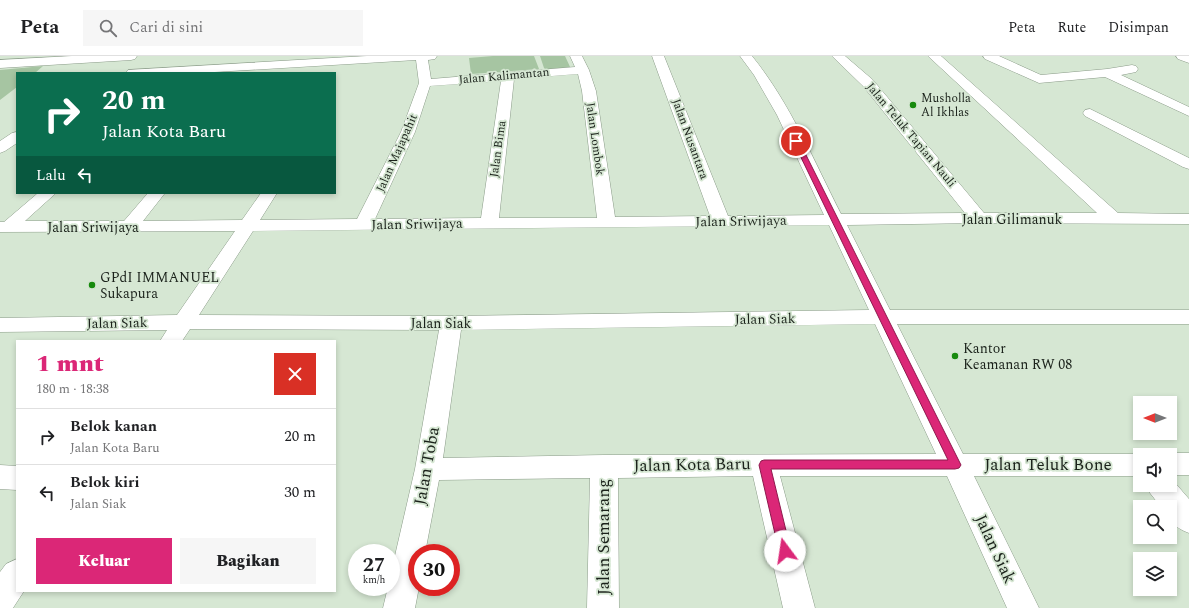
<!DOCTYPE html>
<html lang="id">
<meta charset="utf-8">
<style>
body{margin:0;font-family:Spectral,serif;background:#f6f6f6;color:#202124;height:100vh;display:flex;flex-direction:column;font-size:15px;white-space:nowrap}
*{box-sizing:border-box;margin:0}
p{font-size:13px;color:#757577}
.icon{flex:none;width:22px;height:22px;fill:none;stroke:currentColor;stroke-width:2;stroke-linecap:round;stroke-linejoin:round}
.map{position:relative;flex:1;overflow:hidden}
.details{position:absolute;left:16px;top:284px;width:320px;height:252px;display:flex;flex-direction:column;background:#fff;border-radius:0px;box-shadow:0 2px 6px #0003}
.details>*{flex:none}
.guide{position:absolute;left:16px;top:16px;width:320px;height:122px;border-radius:0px;box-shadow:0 2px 6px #0003;background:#0b6e4f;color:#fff;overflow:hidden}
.needle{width:26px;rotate:270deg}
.buttons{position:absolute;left:1133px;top:340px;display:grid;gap:8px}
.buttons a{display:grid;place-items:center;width:44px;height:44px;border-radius:0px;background:#fff;box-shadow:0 2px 6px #0003;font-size:20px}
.speed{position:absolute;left:348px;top:488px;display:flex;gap:8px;font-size:20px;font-weight:700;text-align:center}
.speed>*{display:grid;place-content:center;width:52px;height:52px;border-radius:50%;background:#fff;box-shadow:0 2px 6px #0003;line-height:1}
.speed small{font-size:10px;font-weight:400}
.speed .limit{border:6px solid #d22;background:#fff;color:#111}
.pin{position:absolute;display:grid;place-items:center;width:34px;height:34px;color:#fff;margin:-17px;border:2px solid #fff;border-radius:50%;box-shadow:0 1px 4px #0007}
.me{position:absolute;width:44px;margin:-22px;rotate:346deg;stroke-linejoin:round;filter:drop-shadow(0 0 3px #0008)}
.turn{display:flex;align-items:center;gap:14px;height:84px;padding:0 20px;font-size:18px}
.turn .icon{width:52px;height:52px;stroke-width:2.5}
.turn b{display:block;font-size:28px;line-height:34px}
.then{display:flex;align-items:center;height:38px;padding:0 20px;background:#0003;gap:8px;font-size:15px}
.round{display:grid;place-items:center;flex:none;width:42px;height:42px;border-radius:0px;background:#f6f6f6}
.headline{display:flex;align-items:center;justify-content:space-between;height:68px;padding:0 20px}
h1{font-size:24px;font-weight:800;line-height:30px;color:#db2777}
.button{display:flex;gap:8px;margin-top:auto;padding:8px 20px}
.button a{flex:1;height:46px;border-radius:0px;background:#db2777;color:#fff;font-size:16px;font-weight:800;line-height:46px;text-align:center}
.button a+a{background:#f6f6f6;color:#202124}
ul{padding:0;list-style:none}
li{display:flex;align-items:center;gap:12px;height:56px;padding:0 20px;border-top:1px solid #e0e0e0}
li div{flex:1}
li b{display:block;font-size:15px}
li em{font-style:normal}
header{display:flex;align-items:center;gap:24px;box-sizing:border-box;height:56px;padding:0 20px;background:#fff;border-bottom:1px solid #e0e0e0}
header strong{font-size:19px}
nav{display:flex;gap:22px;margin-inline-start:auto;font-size:14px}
.search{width:280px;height:36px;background:#f6f6f6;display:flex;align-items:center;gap:10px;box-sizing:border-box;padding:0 14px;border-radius:0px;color:#757577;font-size:15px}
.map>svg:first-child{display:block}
.green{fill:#a6c5a2}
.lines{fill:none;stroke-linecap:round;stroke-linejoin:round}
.minor-casing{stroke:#8a9b88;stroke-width:1}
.minor{fill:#fff;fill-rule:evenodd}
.route{fill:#db2777;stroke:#8e194d}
.poi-dot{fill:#178a0d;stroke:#d6e7d3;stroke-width:1.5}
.labels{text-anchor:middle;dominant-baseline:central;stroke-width:3.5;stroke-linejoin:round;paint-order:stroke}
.far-street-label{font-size:12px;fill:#1b221b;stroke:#d6e7d3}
.far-poi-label{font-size:12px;fill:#1b221b;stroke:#d6e7d3;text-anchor:start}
.street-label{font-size:14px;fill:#1b221b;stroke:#d6e7d3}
.poi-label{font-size:14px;fill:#1b221b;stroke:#d6e7d3;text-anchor:start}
.near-street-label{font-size:17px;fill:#1b221b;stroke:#d6e7d3}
</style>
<header>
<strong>Peta</strong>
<div class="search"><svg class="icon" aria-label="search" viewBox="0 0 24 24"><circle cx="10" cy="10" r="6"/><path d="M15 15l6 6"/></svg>Cari di sini</div>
<nav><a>Peta</a><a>Rute</a><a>Disimpan</a></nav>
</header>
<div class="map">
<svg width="1189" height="552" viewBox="0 0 1189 552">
<rect width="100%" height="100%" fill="#d6e7d3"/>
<!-- green -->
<path class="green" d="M 493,0 L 534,0 L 539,13 L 471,18 L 469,2 Z
M 540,0 L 565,0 L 571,13 L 545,15 Z
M 43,10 L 35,17 L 17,17 L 17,31 L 0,44 L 0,14 Z"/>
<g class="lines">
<!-- minor casing -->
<g class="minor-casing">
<path id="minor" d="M 72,0 L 137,0 L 135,3 L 131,4 L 0,12 L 0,4 Z
M 367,0 L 437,0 L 435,3 L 428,4 L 431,23 L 575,11 L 570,0 L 582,0 L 589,14 L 596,35 L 615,161 L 710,160 L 652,0 L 664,0 L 728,160 L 824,159 L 777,59 L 754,19 L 740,0 L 752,0 C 790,47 814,105 841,158 L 965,157 L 863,30 L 832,0 L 845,0 L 873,24 L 984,157 L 1097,157 L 928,0 L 941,0 L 1118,157 L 1189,158 L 1189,168 L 979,167 L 847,169 L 890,254 L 1189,254 L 1189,268 L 897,268 L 963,398 L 1140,398 L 1143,399 L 1140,399 L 1140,420 L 974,420 L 1039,552 L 1007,552 L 947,420 L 780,420 L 815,552 L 783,552 L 753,420 L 618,422 L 619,552 L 587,552 L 590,422 L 439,424 L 425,497 L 417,497 L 417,531 L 419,531 L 415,552 L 383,552 L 388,531 L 391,531 L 391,517 L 415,413 L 439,274 L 190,273 L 182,285 L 160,285 L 167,274 L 0,276 L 0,262 L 177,259 L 235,175 L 0,176 L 0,166 L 4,166 L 38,137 L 56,137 L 25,165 L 124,165 L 148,137 L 165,137 L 143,165 L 242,164 L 261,137 L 277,137 L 260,164 L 357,163 L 401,76 L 419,27 L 416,4 L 198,17 L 126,17 L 128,14 ZM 578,18 L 582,35 L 597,162 L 499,162 L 514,23 ZM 501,25 L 481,162 L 375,163 L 415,76 L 430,30 ZM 829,169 L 869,254 L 451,260 L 199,259 L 253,175 ZM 875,268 L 936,398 L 604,399 L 443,402 L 461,274 Z
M 983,0 L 999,0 L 1041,19 L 1107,13 L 1132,9 L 1136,10 L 1138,13 L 1136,16 L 1121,19 L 1189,51 L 1189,60 L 1105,21 L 1039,27 L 985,3 Z
M 1176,0 L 1189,0 L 1189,7 L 1178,3 Z
M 1090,53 L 1189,102 L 1189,113 L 1183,111 L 1085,60 L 1083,57 L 1085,54 Z
M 17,76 L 17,87 L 5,95 L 0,97 L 0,85 L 12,77 Z
M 1170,397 L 1189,397 L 1189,419 L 1170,419 L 1170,399 L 1164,399 Z
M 0,409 L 17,410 L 17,434 L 0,433 Z
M 1170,421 L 1189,443 L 1189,477 C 1175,472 1170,466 1170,451 L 1161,451 L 1150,437 L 1146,429 L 1170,429 Z
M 17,503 L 17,535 L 24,535 L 13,552 L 0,552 L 0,516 L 6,508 Z"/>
</g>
<!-- minor -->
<use href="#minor" class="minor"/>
</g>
<!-- route -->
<path class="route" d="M 796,83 L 799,85 L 961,409 L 959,412 L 955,413 L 771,413 L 791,495 L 789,499 L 785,500 L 781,499 L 779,495 L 759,409 L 761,405 L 764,404 L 948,404 L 793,85 Z"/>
<!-- markers -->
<g class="poi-dot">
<circle cx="913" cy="49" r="4"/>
<circle cx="92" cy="229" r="4"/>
<circle cx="955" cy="300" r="4"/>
</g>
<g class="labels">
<!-- far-street labels -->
<g class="far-street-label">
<text transform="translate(504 20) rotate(-5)">Jalan Kalimantan</text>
<text transform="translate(911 79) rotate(50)">Jalan Teluk Tapian Nauli</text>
<text transform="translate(595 83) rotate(82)">Jalan Lombok</text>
<text transform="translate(690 83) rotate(70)">Jalan Nusantara</text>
<text transform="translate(498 93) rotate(-82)">Jalan Bima</text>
<text transform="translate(397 97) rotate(-66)">Jalan Majapahit</text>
</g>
<!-- far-poi labels -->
<g class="far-poi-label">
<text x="921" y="42">Musholla<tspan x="921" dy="14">Al Ikhlas</tspan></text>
</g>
<!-- street labels -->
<g class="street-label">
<text x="1012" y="163">Jalan Gilimanuk</text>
<text transform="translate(741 165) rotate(-1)">Jalan Sriwijaya</text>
<text transform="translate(417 168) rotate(-1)">Jalan Sriwijaya</text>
<text x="93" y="171">Jalan Sriwijaya</text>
<text transform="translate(765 263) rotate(-1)">Jalan Siak</text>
<text transform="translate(117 267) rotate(-1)">Jalan Siak</text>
<text x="441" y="267">Jalan Siak</text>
</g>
<!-- poi labels -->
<g class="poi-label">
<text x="100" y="221">GPdI IMMANUEL<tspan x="100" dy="16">Sukapura</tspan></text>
<text x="963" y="292">Kantor<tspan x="963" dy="16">Keamanan RW 08</tspan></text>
</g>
<!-- near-street labels -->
<g class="near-street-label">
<text transform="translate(692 409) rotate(-1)">Jalan Kota Baru</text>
<text x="1048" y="409">Jalan Teluk Bone</text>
<text transform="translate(427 410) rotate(-80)">Jalan Toba</text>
<text transform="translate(604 481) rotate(-90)">Jalan Semarang</text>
<text transform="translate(995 493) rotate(65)">Jalan Siak</text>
</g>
</g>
</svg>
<div class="buttons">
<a><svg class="needle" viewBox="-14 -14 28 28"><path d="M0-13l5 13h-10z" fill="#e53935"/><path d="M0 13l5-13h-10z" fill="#757577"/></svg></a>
<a><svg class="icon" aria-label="sound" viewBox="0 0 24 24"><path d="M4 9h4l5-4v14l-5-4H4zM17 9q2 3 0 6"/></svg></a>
<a><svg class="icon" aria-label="search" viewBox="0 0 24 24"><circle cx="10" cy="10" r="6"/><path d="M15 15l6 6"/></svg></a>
<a><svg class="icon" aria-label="layers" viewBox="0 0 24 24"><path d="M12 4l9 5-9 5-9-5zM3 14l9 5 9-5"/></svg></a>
</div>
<div class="speed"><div>27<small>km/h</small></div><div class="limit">30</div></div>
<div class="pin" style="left:796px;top:85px;background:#d93025"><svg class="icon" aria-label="arrive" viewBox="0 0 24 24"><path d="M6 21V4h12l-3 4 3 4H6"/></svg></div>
<svg class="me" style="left:785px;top:495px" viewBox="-20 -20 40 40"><circle r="19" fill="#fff"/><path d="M0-13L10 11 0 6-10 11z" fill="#db2777"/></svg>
<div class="guide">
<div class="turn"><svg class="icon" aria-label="right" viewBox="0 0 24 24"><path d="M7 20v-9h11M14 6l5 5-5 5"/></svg><div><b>20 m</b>Jalan Kota Baru</div></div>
<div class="then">Lalu<svg class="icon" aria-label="left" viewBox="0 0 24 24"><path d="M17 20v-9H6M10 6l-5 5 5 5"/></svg></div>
</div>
<section class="details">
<div class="headline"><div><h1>1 mnt</h1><p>180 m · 18:38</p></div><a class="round" style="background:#d93025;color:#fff"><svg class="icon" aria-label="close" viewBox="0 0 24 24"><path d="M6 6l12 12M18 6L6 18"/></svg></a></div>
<ul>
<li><svg class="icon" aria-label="right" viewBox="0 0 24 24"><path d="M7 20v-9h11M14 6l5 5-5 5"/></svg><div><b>Belok kanan</b><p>Jalan Kota Baru</p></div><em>20 m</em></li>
<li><svg class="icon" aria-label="left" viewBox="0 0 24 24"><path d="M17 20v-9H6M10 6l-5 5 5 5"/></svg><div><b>Belok kiri</b><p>Jalan Siak</p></div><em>30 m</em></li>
</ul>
<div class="button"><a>Keluar</a><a>Bagikan</a></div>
</section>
</div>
